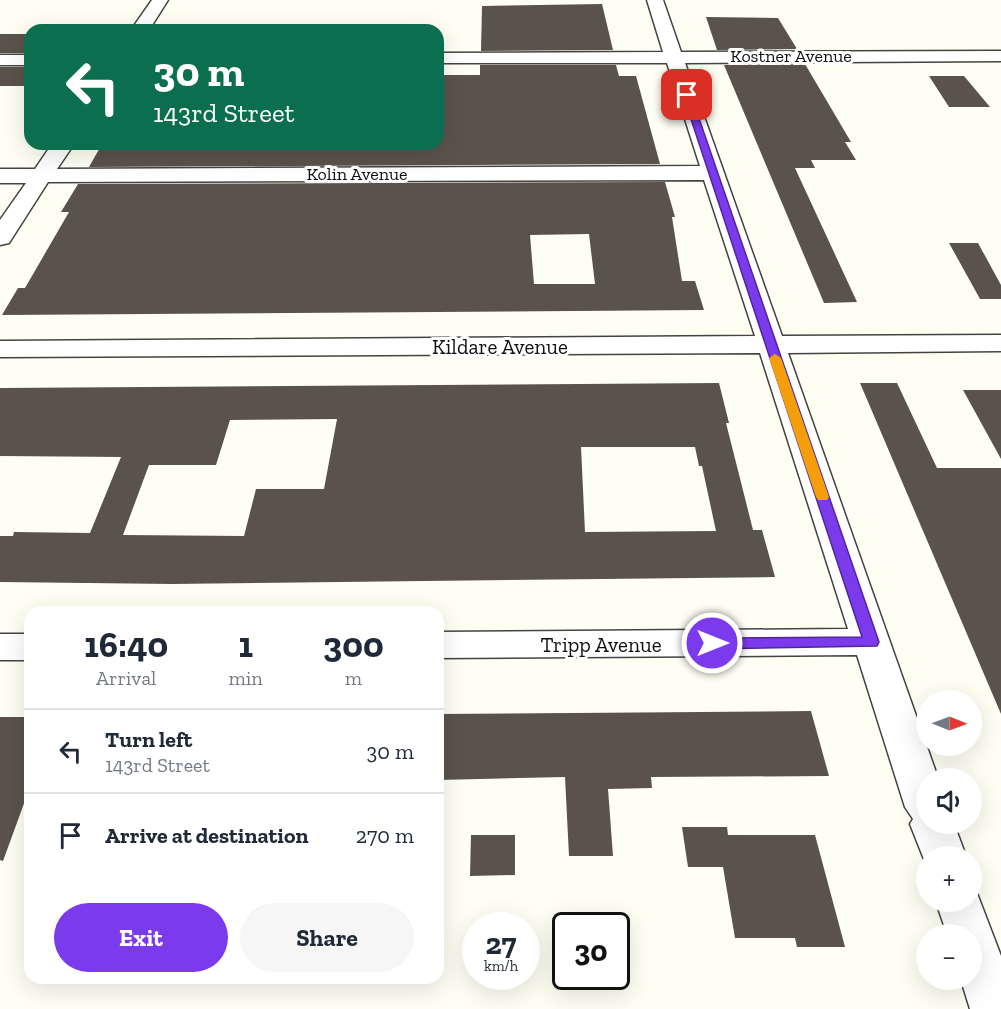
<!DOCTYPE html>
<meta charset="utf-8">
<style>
body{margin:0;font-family:"Zilla Slab",serif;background:#f6f6f7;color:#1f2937;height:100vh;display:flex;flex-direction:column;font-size:22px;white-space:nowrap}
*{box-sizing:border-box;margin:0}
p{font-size:20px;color:#747a83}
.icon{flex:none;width:33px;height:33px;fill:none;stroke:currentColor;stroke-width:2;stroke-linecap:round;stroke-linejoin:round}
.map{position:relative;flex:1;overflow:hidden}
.drawer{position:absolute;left:24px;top:606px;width:420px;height:378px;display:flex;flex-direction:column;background:#fff;border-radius:18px;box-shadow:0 6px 24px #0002}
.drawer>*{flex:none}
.banner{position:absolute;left:24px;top:24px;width:420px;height:126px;border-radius:18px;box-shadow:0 6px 24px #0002;background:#0b6e4f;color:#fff;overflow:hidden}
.needle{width:39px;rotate:91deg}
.tools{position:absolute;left:916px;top:690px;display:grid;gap:12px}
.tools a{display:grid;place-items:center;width:66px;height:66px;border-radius:50%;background:#fff;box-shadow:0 6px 24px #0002;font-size:30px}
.speed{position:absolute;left:462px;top:912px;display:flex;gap:12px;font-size:30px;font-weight:700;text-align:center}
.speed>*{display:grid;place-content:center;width:78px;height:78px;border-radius:50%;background:#fff;box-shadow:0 6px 24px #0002;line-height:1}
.speed small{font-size:15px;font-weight:400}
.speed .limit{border:3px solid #111;border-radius:9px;background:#fff;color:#111}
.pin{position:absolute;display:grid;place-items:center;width:51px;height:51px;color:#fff;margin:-26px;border-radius:12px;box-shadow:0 3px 9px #0006}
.me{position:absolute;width:66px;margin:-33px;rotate:90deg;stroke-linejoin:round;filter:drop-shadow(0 0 4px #0008)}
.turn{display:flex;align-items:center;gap:21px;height:126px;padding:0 30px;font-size:27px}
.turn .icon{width:78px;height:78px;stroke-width:2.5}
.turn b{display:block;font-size:42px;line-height:51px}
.eta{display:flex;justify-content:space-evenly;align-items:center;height:102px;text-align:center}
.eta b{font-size:36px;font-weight:800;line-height:42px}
.button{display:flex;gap:12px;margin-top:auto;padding:12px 30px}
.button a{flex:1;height:69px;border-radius:36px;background:#7c3aed;color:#fff;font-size:24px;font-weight:800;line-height:69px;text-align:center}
.button a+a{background:#f6f6f7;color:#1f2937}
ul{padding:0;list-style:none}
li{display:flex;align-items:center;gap:18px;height:84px;padding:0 30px;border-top:2px solid #e0e1e3}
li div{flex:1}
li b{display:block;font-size:22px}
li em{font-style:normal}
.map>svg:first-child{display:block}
.building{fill:#5a534b;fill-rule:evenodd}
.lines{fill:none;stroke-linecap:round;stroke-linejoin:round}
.street-casing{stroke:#434343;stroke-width:3}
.street{fill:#fff;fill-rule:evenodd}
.route{fill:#7c3aed;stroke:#51269a;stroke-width:1.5}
.slow{fill:#f59e0b}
.labels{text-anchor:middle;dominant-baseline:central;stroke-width:6;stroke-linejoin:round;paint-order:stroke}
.far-street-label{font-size:18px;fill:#101010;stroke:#fff}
.street-label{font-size:21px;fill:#101010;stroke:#fff}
</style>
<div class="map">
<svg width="1001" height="1009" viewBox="0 0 1001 1009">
<rect width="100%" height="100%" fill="#fffef3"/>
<!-- building -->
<path class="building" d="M 602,4 L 613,50 L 481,51 L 482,6 Z
M 706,17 L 778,18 L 797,49 L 717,50 Z
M 0,34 L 30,34 L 30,53 L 0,53 Z
M 805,64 L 851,142 L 845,142 L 856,160 L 811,160 L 815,168 L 795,168 L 857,302 L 824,303 L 724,65 Z
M 480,65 L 616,65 L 619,76 L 636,76 L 660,164 L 89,167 L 102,144 L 438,144 L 440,75 L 480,75 Z
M 0,67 L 30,67 L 30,86 L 0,86 Z
M 929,76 L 964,76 L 990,107 L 949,107 Z
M 665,182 L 675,217 L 672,217 L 682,281 L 695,281 L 704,310 L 2,315 L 18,288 L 25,288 L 69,212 L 61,212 L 78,184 ZM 589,234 L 595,284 L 534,284 L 530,235 Z
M 949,243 L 978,243 L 1001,285 L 1001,299 L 980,299 Z
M 719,383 L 729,423 L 726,423 L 753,530 L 762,530 L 775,577 L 172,584 L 0,582 L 0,536 L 13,536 L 14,532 L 90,533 L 121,457 L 0,456 L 0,388 ZM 337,419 L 324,489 L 256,489 L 244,536 L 123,535 L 149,465 L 216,465 L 230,420 ZM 581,447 L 695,447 L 699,466 L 702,466 L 716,531 L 585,532 Z
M 860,383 L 897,383 L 937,468 L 1001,468 L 1001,714 Z
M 963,390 L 1001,390 L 1001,459 Z
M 811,711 L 829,776 L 651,777 L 652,788 L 608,789 L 613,856 L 569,856 L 565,777 L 438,780 L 438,714 Z
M 0,717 L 30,717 L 30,787 L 3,861 L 0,860 Z
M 682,827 L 727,827 L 728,835 L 815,835 L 845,947 L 797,947 L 795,938 L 735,938 L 723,867 L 688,867 Z
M 471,835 L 515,835 L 515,875 L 470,876 Z"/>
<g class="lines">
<!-- street casing -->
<g class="street-casing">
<path id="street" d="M 152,0 L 168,0 L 149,30 L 131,30 Z
M 647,0 L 663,0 L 681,52 L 1001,51 L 1001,61 L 685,63 L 782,336 L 1001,335 L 1001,351 L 788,353 L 938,778 L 927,778 L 927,824 L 954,824 L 966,856 L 927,856 L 927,867 L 910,824 L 913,819 L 905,807 L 857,655 L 438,658 L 438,632 L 848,629 L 760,353 L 0,357 L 0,341 L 755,336 L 704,180 L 48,182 L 9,243 L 0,245 L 0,220 L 26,183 L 0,183 L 0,169 L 35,169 L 52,144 L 74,144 L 57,169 L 700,166 L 667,63 L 438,63 L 438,53 L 663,52 Z
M 0,55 L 30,55 L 30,65 L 0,65 Z
M 0,634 L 30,634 L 30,660 L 0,660 Z
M 972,887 L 975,888 L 1001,956 L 1001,1009 L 970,1009 L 961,980 L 972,980 L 972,934 L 947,934 L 936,902 L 972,902 Z"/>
</g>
<!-- street -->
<use href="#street" class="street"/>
</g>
<!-- route -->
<path class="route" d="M 687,93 L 691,95 L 879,642 L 877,646 L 712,649 L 704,643 L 712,638 L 862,637 L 683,95 Z"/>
<!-- slow -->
<path class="slow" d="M 775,354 L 781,358 L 829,497 L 827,500 L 818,500 L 816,497 L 769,358 Z"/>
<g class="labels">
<!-- far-street labels -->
<g class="far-street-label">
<text x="791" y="56">Kostner Avenue</text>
<text x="357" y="174">Kolin Avenue</text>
</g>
<!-- street labels -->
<g class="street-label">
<text x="500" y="346">Kildare Avenue</text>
<text x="601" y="644">Tripp Avenue</text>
</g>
</g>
</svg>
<div class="tools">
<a><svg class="needle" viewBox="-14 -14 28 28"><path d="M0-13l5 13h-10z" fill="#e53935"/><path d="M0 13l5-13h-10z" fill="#747a83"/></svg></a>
<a><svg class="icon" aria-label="sound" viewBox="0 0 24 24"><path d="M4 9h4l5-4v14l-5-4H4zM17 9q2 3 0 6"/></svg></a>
<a>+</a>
<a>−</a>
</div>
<div class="speed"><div>27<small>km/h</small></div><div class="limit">30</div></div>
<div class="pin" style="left:687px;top:95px;background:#d93025"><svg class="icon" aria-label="arrive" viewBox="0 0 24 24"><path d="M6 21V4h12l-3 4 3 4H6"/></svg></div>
<svg class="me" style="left:712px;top:643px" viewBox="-20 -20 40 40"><circle r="17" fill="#7c3aed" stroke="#fff" stroke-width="3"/><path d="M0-11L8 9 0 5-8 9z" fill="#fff"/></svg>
<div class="banner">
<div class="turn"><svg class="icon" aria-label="left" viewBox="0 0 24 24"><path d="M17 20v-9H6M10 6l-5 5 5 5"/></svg><div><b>30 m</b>143rd Street</div></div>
</div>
<section class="drawer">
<div class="eta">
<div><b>16:40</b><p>Arrival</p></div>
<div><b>1</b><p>min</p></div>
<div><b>300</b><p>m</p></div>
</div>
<ul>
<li><svg class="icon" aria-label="left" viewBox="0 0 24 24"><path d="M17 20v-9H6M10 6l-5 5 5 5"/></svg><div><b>Turn left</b><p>143rd Street</p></div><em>30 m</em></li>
<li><svg class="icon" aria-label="arrive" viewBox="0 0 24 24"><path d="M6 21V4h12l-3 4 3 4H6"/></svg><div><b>Arrive at destination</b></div><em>270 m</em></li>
</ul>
<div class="button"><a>Exit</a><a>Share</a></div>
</section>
</div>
